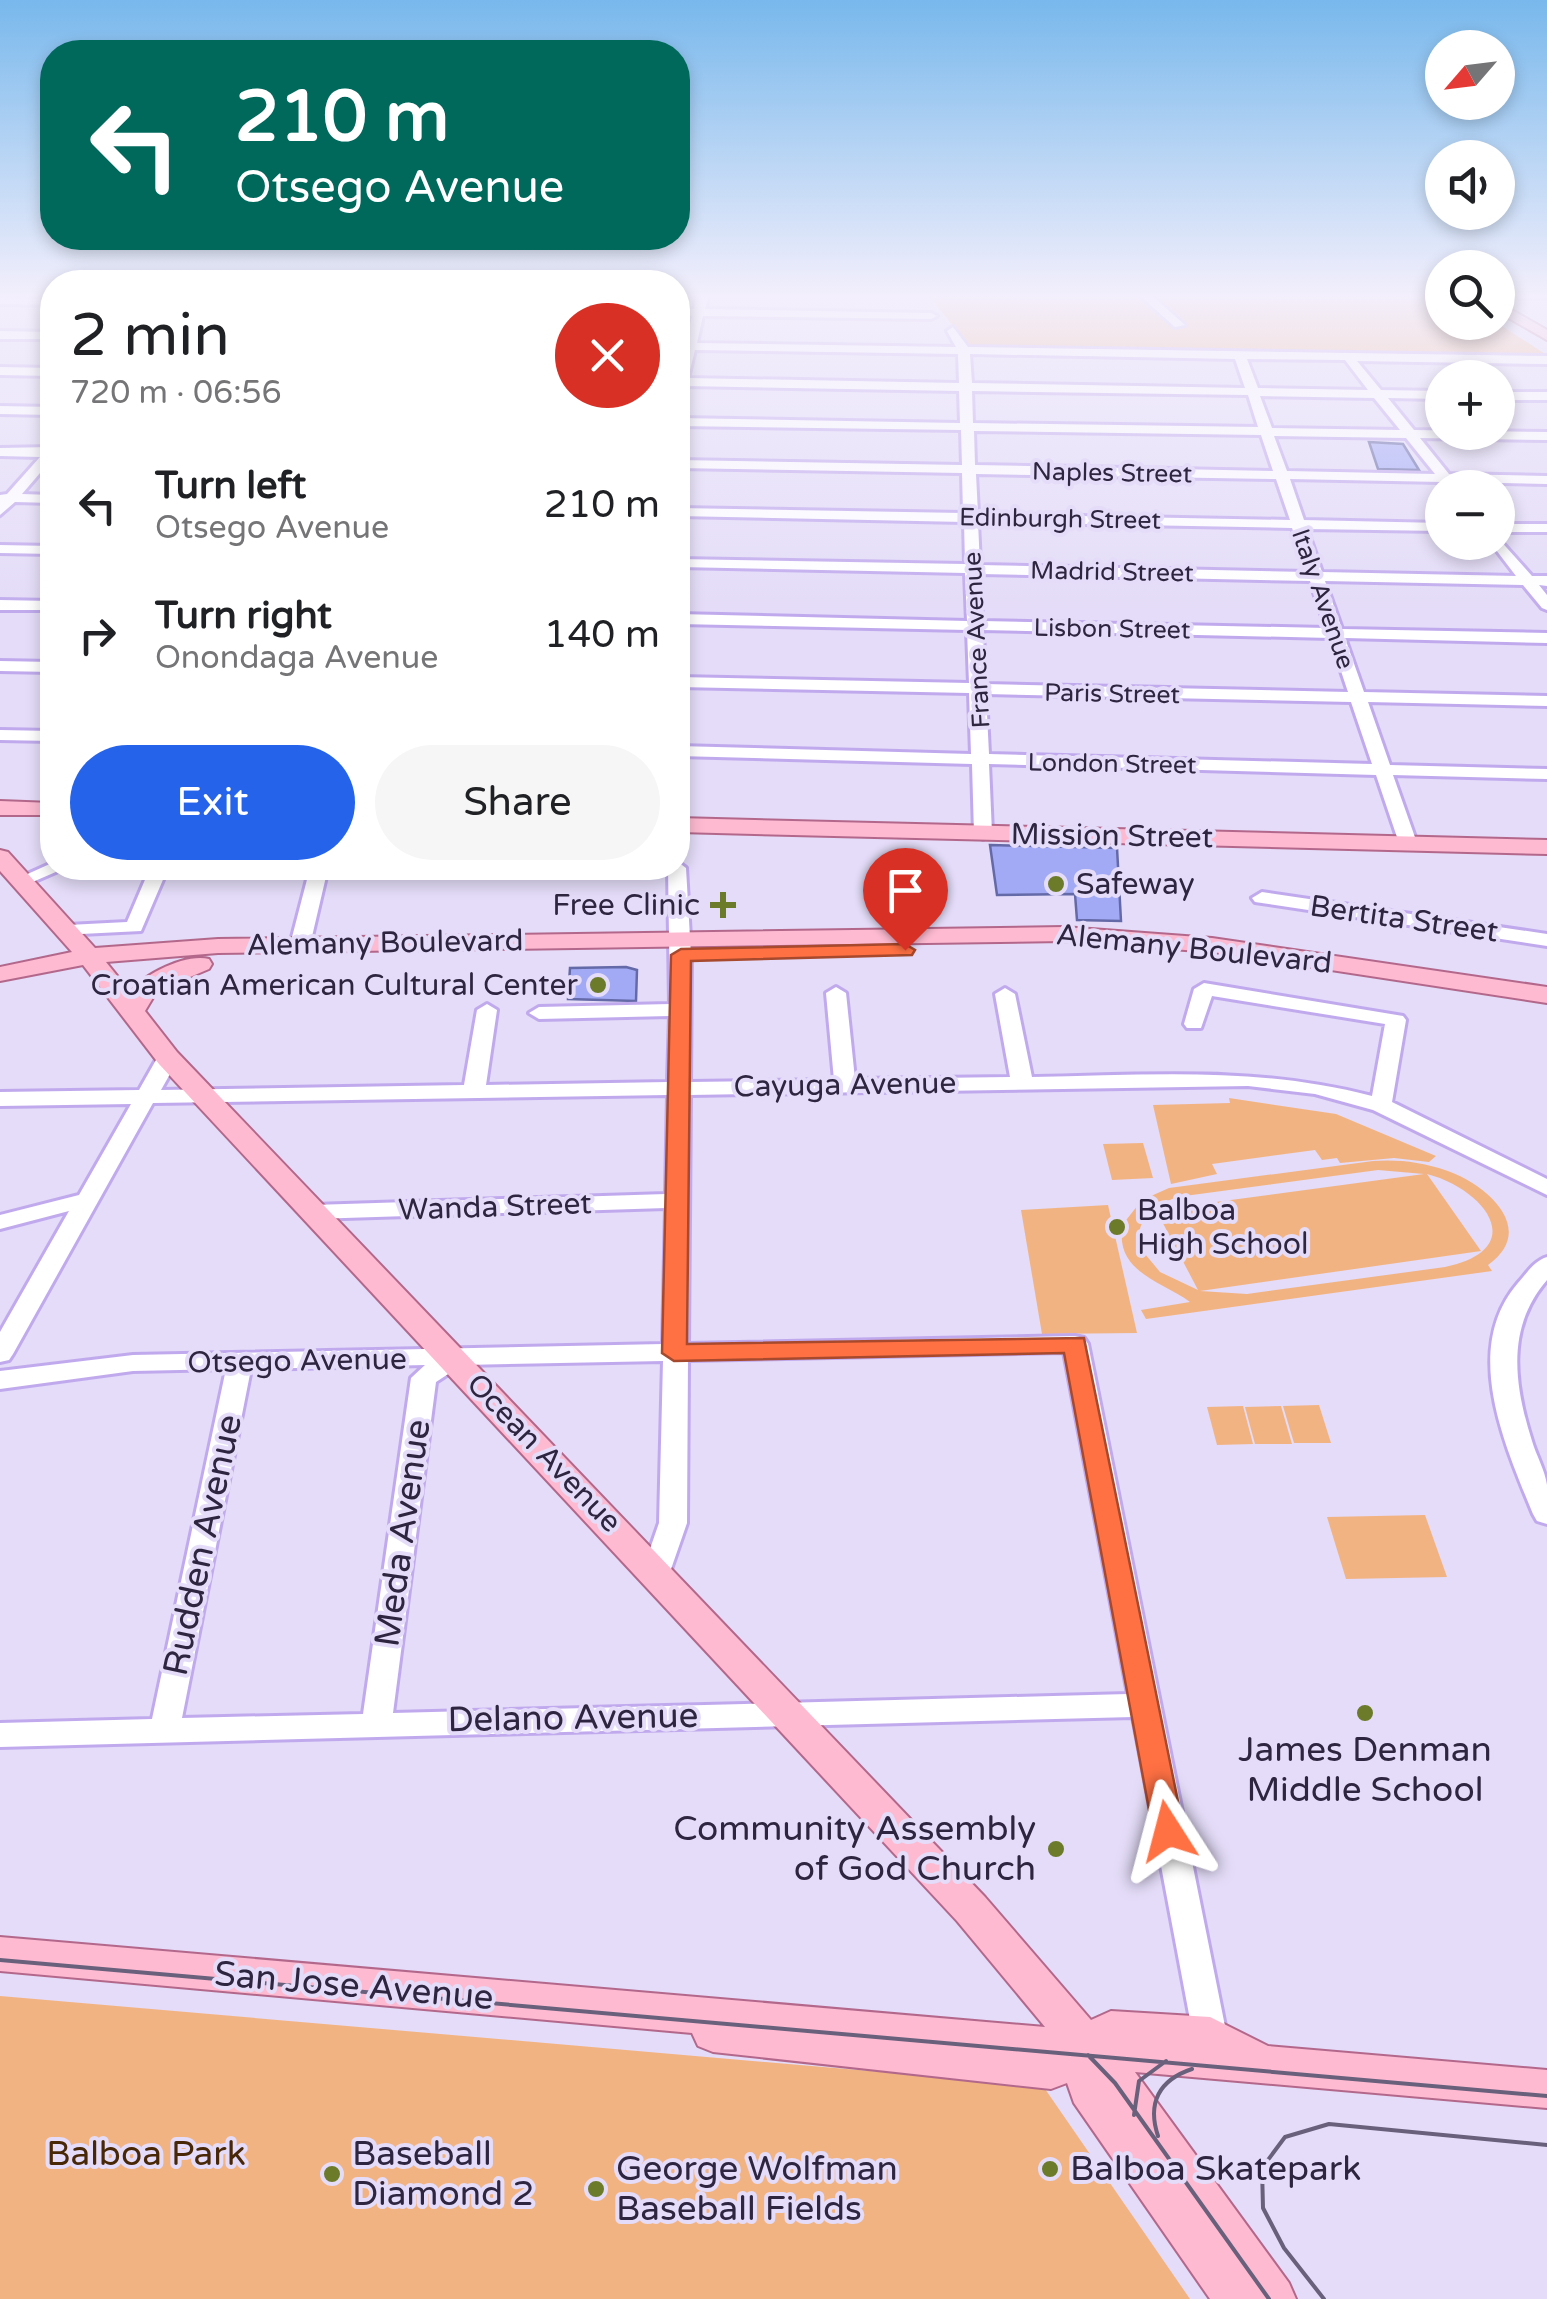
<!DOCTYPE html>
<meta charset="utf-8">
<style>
body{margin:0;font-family:"Varela Round",sans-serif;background:#f6f6f6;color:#202124;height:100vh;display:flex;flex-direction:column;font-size:38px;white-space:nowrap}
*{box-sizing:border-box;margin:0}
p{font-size:32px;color:#757577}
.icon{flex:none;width:55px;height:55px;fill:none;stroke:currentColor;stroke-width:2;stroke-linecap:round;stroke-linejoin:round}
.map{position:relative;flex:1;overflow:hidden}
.side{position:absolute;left:40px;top:270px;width:650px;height:610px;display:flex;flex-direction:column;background:#fff;border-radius:40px;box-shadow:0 5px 15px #0003}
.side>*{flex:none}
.banner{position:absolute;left:40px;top:40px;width:650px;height:210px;border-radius:40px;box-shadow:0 5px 15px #0003;background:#00695c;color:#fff;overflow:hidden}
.needle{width:65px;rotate:242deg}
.fabs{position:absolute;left:1425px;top:30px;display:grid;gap:20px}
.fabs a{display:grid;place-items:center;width:90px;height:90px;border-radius:50%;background:#fff;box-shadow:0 5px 15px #0003;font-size:50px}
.pin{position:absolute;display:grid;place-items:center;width:85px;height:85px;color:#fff;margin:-102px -42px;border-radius:50% 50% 50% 0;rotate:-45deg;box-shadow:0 0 10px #0007}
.pin .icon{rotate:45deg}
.me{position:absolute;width:110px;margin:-55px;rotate:351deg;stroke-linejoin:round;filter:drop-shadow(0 0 8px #0008)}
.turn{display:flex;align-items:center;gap:35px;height:210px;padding:0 30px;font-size:45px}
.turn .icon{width:130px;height:130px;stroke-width:2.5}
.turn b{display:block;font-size:70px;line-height:85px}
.round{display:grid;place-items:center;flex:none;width:105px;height:105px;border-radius:52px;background:#f6f6f6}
.head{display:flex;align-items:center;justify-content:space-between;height:170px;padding:0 30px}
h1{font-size:60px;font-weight:600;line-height:75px}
.primary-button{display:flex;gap:20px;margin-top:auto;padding:20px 30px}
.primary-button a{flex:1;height:115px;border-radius:60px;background:#2563eb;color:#fff;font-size:40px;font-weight:600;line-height:115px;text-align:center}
.primary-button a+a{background:#f6f6f6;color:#202124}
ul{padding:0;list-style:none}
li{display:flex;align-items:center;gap:30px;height:130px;padding:0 30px}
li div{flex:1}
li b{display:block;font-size:38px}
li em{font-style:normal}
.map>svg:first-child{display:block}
.green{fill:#f2b382;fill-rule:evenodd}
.building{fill:#a2aaf5;stroke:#6469a7;stroke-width:2.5}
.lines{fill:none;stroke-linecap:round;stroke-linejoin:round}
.minor-casing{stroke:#c0aaed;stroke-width:6}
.major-casing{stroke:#b3688b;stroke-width:4}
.minor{fill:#fff;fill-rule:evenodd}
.major{fill:#fdbad1;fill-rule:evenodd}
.tram{stroke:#69607c;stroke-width:4}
.route{fill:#ff7043;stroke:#a6492c;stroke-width:2.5}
.poi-dot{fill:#6c7b29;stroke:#e4dcf8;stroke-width:4}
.labels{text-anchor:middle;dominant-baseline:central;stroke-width:8;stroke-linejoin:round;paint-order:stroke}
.far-street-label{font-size:25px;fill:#2e2540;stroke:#e4dcf8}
.street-label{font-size:30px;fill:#2e2540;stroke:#e4dcf8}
.poi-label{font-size:30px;fill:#2e2540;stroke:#e4dcf8;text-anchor:start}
.near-street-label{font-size:35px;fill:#2e2540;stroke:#e4dcf8}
.near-poi-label{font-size:35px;fill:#2e2540;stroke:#e4dcf8;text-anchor:start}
.near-park-label{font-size:35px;fill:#482707;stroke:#e4dcf8}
</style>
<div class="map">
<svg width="1547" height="2299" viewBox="0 0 1547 2299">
<rect width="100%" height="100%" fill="#e4dcf8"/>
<!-- green -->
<path class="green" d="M 928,294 L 1442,294 L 1442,322 L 1497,323 L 1547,355 L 970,348 Z
M 1229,1098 L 1336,1114 L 1436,1156 L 1429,1162 L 1394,1158 L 1340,1163 L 1337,1158 L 1322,1160 L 1315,1150 L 1212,1164 L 1217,1174 L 1171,1184 L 1153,1105 L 1230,1103 Z
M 1143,1143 L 1153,1178 L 1112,1180 L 1103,1144 Z
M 1373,1161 C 1397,1159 1422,1162 1445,1170 C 1485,1183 1539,1229 1488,1265 L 1492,1271 L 1146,1319 L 1141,1310 L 1190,1302 C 1162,1281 1113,1272 1123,1224 L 1142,1200 L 1169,1188 ZM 1378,1170 L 1424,1174 L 1156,1210 L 1198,1290 L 1160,1272 L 1140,1248 C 1134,1220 1153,1206 1177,1197 ZM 1427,1174 C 1485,1189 1531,1249 1445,1267 L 1247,1294 L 1200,1291 L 1481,1251 Z
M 1108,1205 L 1137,1333 L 1042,1334 L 1021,1210 Z
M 1319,1405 L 1331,1443 L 1294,1443 L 1283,1406 Z
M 1243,1406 L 1253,1444 L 1217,1445 L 1207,1407 Z
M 1281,1406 L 1292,1444 L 1255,1444 L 1245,1407 Z
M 1425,1515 L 1447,1577 L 1346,1579 L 1327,1517 Z
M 0,1996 L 1043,2086 L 1190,2299 L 0,2299 Z"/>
<!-- building -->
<path class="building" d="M 1369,442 L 1403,444 L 1419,470 L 1378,469 Z
M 990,845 L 1117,848 L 1121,921 L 1077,920 L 1075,894 L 997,895 Z
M 626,967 L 637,970 L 636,1001 L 568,999 L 570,968 Z"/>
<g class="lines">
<!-- minor casing -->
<g class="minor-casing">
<path id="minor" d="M 697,294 L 709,294 L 705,309 L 931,313 L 937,316 L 931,319 L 703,316 L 697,343 L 956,347 L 947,331 L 953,327 L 968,347 L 1547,356 L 1547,364 L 1357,361 L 1381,390 L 1442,391 L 1442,399 L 1388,398 L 1414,430 L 1547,432 L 1547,440 L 1420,438 L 1449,474 L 1547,476 L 1547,484 L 1456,482 L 1456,488 L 1446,488 L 1442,482 L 1290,479 L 1304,520 L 1442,523 L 1442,531 L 1307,529 L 1322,572 L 1516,576 L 1490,542 L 1498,542 L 1498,538 L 1532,576 L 1547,576 L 1547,586 L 1539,585 L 1547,595 L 1547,610 L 1542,608 L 1523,585 L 1325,581 L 1342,629 L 1547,633 L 1547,643 L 1345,638 L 1364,692 L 1547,696 L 1547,706 L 1368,702 L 1390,765 L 1547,769 L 1547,779 L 1393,775 L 1417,843 L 1408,849 L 1399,843 L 1376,775 L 989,764 L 992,833 L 983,839 L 974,833 L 972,764 L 678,756 L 678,746 L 971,754 L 969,693 L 678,687 L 678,677 L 969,683 L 967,630 L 678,624 L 678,614 L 967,621 L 965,573 L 678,567 L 678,559 L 965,564 L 964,522 L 678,516 L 678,508 L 963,513 L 962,473 L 678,468 L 678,460 L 962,465 L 961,430 L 678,426 L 678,418 L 960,423 L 959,391 L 686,386 L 682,396 L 678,397 L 678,371 L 683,350 L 678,349 L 678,343 L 685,343 L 692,316 L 678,315 L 678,309 L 694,309 ZM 695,350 L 958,354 L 959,383 L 688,378 ZM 970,354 L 1235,359 L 1245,388 L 972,383 ZM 1247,359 L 1345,360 L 1368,390 L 1258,388 ZM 972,391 L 1248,395 L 1258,427 L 973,423 ZM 1260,396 L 1374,398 L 1400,430 L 1272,428 ZM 974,431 L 1261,435 L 1273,471 L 975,465 ZM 1274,436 L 1406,438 L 1435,474 L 1287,471 ZM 976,474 L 1276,479 L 1290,520 L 978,514 ZM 978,522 L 1292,528 L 1307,572 L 980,565 ZM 980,574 L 1310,581 L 1326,628 L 982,621 ZM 983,630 L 1330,638 L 1348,692 L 985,684 ZM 986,694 L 1351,702 L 1372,764 L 989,754 Z
M 1138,294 L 1150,294 L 1185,325 L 1175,327 Z
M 1498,294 L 1547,294 L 1547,298 L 1498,298 Z
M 0,298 L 52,299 L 52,305 L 0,304 Z
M 0,331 L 52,332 L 52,339 L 0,339 Z
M 0,367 L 52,368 L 52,376 L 0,375 Z
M 1498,392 L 1547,392 L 1547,400 L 1498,400 Z
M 0,406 L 52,407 L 52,415 L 0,414 Z
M 52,447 L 52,459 L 22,494 L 52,495 L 52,503 L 15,502 L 0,515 L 0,495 L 7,494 L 40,457 L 0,456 L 0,448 Z
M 1498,524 L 1547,524 L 1547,532 L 1498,532 Z
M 0,545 L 52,546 L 52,554 L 0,553 Z
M 0,600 L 52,601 L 52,610 L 0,610 Z
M 0,661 L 52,662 L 52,672 L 0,671 Z
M 0,730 L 52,731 L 52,741 L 0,740 Z
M 678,862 L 686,868 L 691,955 L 690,1082 L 834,1080 L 826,993 L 836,987 L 846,993 L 855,1079 L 1010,1077 L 995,994 L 1005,988 L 1015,994 L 1032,1077 C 1150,1075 1256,1066 1372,1096 L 1385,1024 L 1212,996 L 1201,1028 L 1187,1028 L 1184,1024 L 1194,989 L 1204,983 L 1403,1016 L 1406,1020 L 1392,1102 L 1547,1179 L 1547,1195 L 1373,1110 L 1315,1094 L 1248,1086 L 690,1095 L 688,1344 L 1075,1336 L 1084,1338 L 1088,1344 L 1229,2046 L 1224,2057 L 1212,2061 L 1200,2057 L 1195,2046 L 1133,1717 L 0,1747 L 0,1723 L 152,1719 L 226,1369 L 133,1371 L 0,1389 L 0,1371 L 133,1355 L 663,1344 L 666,1208 L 313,1219 L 301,1212 L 313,1205 L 666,1194 L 668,1095 L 153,1103 L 13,1354 L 9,1360 L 0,1362 L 0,1332 L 69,1211 L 0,1229 L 0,1215 L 79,1195 L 131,1104 L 0,1106 L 0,1092 L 139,1090 L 160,1053 L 168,1052 L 179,1058 L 161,1090 L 464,1085 L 477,1010 L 487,1004 L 497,1010 L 486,1085 L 668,1082 L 670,1016 L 539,1019 L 529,1013 L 539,1007 L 670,1004 L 668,868 L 678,868 ZM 1064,1352 L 1128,1694 L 393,1713 L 436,1382 L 462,1365 L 663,1361 L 659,1523 L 642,1572 L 646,1579 L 656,1582 L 666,1579 L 670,1572 L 687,1523 L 688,1360 ZM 425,1365 L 411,1378 L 363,1714 L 182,1718 L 251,1369 Z
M 52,863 L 52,868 L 65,868 L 21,887 L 12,881 Z
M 150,868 L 168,868 L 141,931 L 61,935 L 58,931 L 61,927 L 68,925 L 127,922 Z
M 310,868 L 328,868 L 310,945 L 300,951 L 290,945 Z
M 1262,892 L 1547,934 L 1547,946 L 1255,902 L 1252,898 Z
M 1547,1257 L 1547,1280 C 1506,1327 1514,1385 1532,1441 C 1536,1455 1545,1470 1547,1485 C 1547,1497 1547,1511 1547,1524 L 1537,1521 L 1533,1514 C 1505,1445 1461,1349 1518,1283 C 1527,1273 1534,1261 1547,1257 Z"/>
</g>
<!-- major casing -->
<g class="major-casing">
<path id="major" d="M 1498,302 L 1547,330 L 1547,340 L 1498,312 Z
M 0,801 L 52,803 L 52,815 L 0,815 Z
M 678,818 L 1547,840 L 1547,854 L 678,832 Z
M 0,850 L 8,852 L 95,948 L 218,939 L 1064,927 L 1212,938 L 1547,987 L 1547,1003 L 1212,952 L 1064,941 L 218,953 L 106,962 L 131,993 C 142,974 187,953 209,959 L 212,964 L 209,969 L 157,991 L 145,1011 L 177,1052 L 985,1897 L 1091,2020 L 1111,2011 L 1210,2017 L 1268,2046 L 1547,2070 L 1547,2108 L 1135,2072 L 1289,2283 L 1296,2299 L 1210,2299 L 1074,2103 L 1067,2083 L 1051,2089 L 713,2052 L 698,2046 L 692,2033 L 0,1971 L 0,1937 L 1045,2027 L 957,1921 L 159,1064 L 83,965 L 0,981 L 0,967 L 72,952 L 0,871 Z"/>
</g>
<!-- minor -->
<use href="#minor" class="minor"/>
<!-- major -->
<use href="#major" class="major"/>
<!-- tram -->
<path class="tram" d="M 0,1960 L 1547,2096
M 1088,2055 L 1115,2083 L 1269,2299
M 1134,2115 L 1139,2081 L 1166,2061
M 1158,2136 C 1147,2103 1159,2080 1192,2069
M 1324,2299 L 1284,2248 L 1263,2208 L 1262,2168 L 1285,2137 L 1329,2124 L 1547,2145"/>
</g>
<!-- sky -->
<linearGradient id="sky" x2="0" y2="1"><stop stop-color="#78b8ec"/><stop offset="0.48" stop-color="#f3effc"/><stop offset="1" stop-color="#f3effc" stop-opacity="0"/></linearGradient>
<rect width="1547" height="616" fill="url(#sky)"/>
<!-- route -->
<path class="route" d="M 905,944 L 915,950 L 912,955 L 691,961 L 687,1344 L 1084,1338 L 1184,1831 L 1180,1840 L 1168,1844 L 1157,1840 L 1153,1831 L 1064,1353 L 674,1361 L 662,1353 L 671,955 L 681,949 Z"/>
<!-- markers -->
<g class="poi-dot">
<circle cx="1056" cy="884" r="10"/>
<path d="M718 890h10v10h10v10h-10v10h-10v-10h-10v-10h10z"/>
<circle cx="598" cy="985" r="10"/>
<circle cx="1117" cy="1227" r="10"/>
<circle cx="1365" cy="1713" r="10"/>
<circle cx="1056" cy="1849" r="10"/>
<circle cx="1050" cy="2169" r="10"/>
<circle cx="332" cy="2174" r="10"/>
<circle cx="596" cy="2189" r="10"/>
</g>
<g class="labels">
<!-- far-street labels -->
<g class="far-street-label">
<text transform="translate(1112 473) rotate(1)">Naples Street</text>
<text transform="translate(1060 519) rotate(1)">Edinburgh Street</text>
<text transform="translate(1112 572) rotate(1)">Madrid Street</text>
<text transform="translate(1323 599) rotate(71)">Italy Avenue</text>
<text transform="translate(1112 629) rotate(1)">Lisbon Street</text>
<text transform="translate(977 640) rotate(-93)">France Avenue</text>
<text transform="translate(1112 694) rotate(1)">Paris Street</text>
<text transform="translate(1112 764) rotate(1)">London Street</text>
</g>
<!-- street labels -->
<g class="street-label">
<text transform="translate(1112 836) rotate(1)">Mission Street</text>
<text transform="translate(1404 919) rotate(8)">Bertita Street</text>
<text transform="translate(385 943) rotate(-1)">Alemany Boulevard</text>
<text transform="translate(1194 949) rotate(6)">Alemany Boulevard</text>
<text transform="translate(845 1085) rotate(-1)">Cayuga Avenue</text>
<text transform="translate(495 1207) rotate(-2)">Wanda Street</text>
<text transform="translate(297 1361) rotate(-1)">Otsego Avenue</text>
<text transform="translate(544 1453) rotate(46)">Ocean Avenue</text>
</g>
<!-- poi labels -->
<g class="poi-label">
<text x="1076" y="884">Safeway</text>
<text x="700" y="905" text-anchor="end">Free Clinic</text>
<text x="578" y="985" text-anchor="end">Croatian American Cultural Center</text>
<text x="1137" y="1210">Balboa<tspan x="1137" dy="34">High School</tspan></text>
</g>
<!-- near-street labels -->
<g class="near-street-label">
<text transform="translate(403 1533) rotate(-82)">Meda Avenue</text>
<text transform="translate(203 1545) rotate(-78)">Rudden Avenue</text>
<text transform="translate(573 1718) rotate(-1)">Delano Avenue</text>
<text transform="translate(354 1986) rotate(5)">San Jose Avenue</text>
</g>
<!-- near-poi labels -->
<g class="near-poi-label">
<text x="1365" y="1750" text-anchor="middle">James Denman<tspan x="1365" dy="40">Middle School</tspan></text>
<text x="1036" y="1829" text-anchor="end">Community Assembly<tspan x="1036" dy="40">of God Church</tspan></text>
<text x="352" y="2154">Baseball<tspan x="352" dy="40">Diamond 2</tspan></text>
<text x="616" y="2169">George Wolfman<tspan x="616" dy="40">Baseball Fields</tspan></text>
<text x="1070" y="2169">Balboa Skatepark</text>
</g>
<!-- near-park labels -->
<g class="near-park-label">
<text x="146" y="2154">Balboa Park</text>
</g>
</g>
</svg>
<div class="fabs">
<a><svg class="needle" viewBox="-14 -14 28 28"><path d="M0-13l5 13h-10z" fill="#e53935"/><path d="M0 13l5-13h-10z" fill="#757577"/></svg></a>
<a><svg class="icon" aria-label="sound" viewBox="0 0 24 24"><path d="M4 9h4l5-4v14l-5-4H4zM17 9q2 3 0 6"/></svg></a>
<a><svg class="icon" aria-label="search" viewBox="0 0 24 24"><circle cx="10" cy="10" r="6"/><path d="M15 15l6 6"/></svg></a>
<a>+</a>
<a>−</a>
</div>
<div class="pin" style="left:905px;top:950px;background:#d93025"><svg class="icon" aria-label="arrive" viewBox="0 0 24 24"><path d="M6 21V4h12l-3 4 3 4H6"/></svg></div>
<svg class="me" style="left:1168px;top:1831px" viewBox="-20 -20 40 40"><path d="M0-17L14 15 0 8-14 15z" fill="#ff7043" stroke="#fff" stroke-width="4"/></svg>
<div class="banner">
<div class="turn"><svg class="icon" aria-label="left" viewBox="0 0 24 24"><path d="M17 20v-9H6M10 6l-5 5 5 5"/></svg><div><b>210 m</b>Otsego Avenue</div></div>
</div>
<section class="side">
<div class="head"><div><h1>2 min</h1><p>720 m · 06:56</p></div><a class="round" style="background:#d93025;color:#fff"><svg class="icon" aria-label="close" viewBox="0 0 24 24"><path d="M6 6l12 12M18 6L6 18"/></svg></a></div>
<ul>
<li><svg class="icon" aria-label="left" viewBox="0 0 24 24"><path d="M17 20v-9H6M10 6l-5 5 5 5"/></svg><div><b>Turn left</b><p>Otsego Avenue</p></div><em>210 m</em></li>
<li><svg class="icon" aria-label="right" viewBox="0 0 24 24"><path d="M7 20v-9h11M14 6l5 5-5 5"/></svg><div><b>Turn right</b><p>Onondaga Avenue</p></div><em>140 m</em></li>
</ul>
<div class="primary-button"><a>Exit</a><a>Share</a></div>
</section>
</div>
